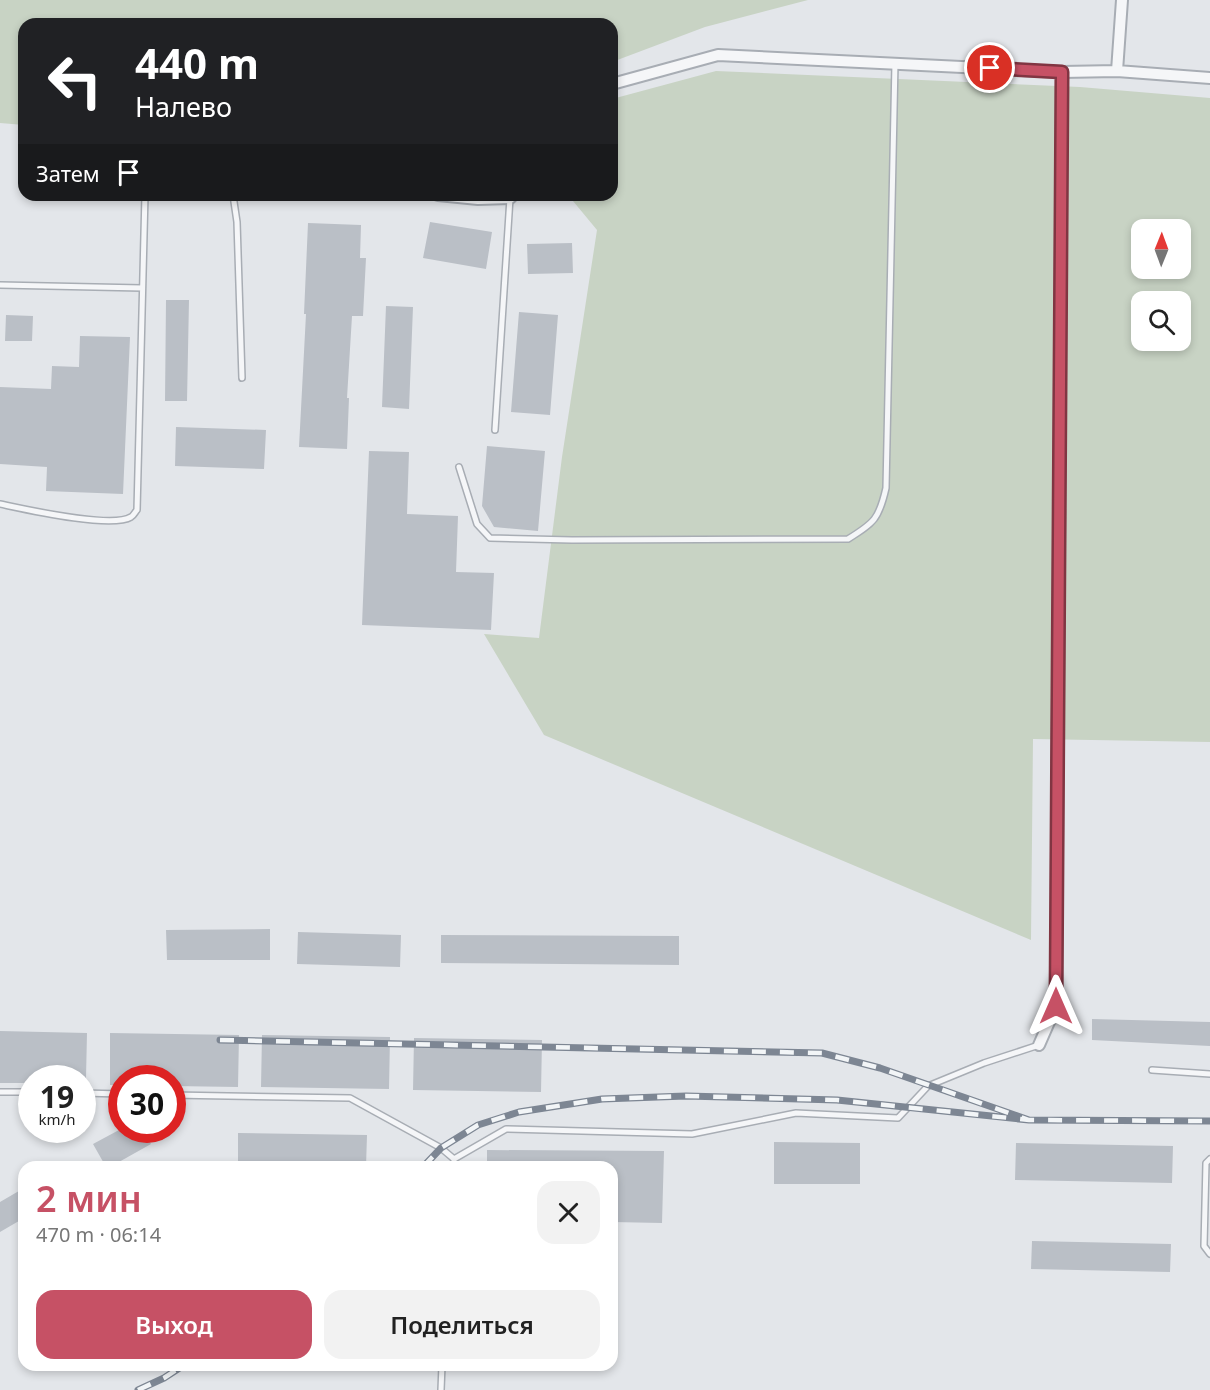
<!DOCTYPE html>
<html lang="ru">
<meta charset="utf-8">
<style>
body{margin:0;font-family:"Noto Sans",sans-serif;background:#f2f2f2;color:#222;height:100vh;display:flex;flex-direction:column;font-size:22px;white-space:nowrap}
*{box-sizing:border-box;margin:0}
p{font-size:20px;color:#767676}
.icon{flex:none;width:33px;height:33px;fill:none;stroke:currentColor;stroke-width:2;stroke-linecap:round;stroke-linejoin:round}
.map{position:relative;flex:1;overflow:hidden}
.sheet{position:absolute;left:18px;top:1161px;width:600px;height:210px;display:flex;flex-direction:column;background:#fff;border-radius:18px;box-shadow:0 3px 9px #0003}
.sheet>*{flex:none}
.top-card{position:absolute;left:18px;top:18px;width:600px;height:183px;border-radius:18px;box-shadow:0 3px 9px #0003;background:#202124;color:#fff;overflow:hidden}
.needle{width:39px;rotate:1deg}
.fabs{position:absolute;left:1131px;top:219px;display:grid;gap:12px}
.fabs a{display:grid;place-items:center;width:60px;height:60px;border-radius:12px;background:#fff;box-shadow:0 3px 9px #0003;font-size:30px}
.speed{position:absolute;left:18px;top:1065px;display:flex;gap:12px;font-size:30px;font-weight:700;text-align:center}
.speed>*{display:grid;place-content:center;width:78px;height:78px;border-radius:50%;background:#fff;box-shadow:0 3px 9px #0003;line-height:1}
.speed small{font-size:15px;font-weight:400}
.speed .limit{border:9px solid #d22;background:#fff;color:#111}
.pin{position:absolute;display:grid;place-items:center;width:51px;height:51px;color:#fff;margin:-26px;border:3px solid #fff;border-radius:50%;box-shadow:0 2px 6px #0007}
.me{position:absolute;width:66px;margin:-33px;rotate:0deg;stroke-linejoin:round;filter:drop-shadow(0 0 4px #0008)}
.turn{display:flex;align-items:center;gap:21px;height:126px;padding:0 18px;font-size:27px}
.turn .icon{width:78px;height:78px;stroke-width:2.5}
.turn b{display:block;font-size:42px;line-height:51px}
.then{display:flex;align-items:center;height:57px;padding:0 18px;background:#0003;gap:12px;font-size:22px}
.round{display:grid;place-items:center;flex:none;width:63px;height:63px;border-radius:18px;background:#f2f2f2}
.overview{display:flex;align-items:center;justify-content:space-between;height:102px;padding:0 18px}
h1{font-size:36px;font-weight:600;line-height:45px;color:#c65165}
.action{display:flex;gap:12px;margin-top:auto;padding:12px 18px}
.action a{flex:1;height:69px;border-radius:18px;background:#c65165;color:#fff;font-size:24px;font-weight:600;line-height:69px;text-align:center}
.action a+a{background:#f2f2f2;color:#222}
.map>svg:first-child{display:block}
.green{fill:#c8d3c4;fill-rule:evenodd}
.building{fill:#babfc6}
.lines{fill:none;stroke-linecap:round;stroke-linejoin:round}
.lane-casing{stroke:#a8adb4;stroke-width:8}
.street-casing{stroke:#a8adb4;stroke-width:14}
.lane{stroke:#f5f6f8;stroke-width:5}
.street{stroke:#f5f6f8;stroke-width:10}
.rail-casing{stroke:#7d8693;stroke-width:7}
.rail{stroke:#f2f5f7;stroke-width:4.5;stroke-dasharray:14;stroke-linecap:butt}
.route-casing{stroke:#813542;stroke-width:15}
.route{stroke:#c65165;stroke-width:10}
</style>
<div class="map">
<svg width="1210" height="1390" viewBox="0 0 1210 1390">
<rect width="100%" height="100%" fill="#e3e6ea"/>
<!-- green -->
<path class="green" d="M 0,0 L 808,0 L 705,27 L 612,62 L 612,24 L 24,24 L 24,125 L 0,123 Z
M 716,71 L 1080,87 L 1210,98 L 1210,742 L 1033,739 L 1031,940 L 544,735 L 484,634 L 539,638 L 562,457 L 597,230 L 568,195 L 612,195 L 612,99 ZM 1142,230 L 1180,230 L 1180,268 L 1142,268 ZM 1142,302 L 1180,302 L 1180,340 L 1142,340 Z"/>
<!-- building -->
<path class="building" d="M 430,222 L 492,232 L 486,269 L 423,258 Z
M 308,223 L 361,225 L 360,258 L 366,258 L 363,316 L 352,316 L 347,398 L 349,398 L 347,449 L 299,447 L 306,314 L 304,314 Z
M 572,243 L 573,273 L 528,274 L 527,244 Z
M 166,300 L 189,300 L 187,401 L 165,401 Z
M 386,306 L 413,307 L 409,409 L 382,407 Z
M 519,312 L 558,315 L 550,415 L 511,412 Z
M 6,315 L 33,316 L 32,341 L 5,341 Z
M 80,336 L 130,337 L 123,494 L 46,491 L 47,467 L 0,464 L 0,387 L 51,389 L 52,366 L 79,367 Z
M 176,427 L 266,430 L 264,469 L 175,466 Z
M 487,446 L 545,451 L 538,531 L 494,527 L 482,506 Z
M 369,451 L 409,452 L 407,514 L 458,516 L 456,572 L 494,573 L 491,630 L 362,625 Z
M 270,929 L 270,960 L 167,960 L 166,930 Z
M 298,932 L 401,935 L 400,967 L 297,964 Z
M 441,935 L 679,936 L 679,965 L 441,963 Z
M 1092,1019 L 1210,1022 L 1210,1046 L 1092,1040 Z
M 0,1031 L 87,1033 L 86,1078 L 32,1078 L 32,1083 L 0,1083 Z
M 110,1033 L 239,1035 L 238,1087 L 172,1086 L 172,1078 L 122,1078 L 122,1085 L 110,1085 Z
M 262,1035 L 390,1037 L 389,1089 L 261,1087 Z
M 414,1038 L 542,1040 L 541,1092 L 413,1090 Z
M 119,1130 L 143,1130 L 151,1144 L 110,1167 L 106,1167 L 93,1144 Z
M 238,1133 L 367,1135 L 366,1167 L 238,1167 Z
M 774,1142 L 860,1143 L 860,1184 L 774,1184 Z
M 1016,1143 L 1173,1146 L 1172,1183 L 1015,1180 Z
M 487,1150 L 664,1151 L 662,1223 L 612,1222 L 612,1167 L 487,1167 Z
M 24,1188 L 24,1218 L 0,1232 L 0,1202 Z
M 1032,1241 L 1171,1244 L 1170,1272 L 1031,1269 Z"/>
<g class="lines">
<!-- lane casing -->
<g class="lane-casing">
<path id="lane" d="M 233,195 L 237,222 L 242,378
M 0,285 L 142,288
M 495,430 L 510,198
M 459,467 L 477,524 L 490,538 L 572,540 L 848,539 C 874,523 879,519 886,488 L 895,63
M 0,504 C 24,509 111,529 131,517 C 134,515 135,512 137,510 L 145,195
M 1152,1070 L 1210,1074
M 0,1092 L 32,1092
M 82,1093 L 122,1094
M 172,1095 L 350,1098 L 441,1148 L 454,1159
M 1210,1159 L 1206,1163 L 1204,1246 L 1210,1254
M 454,1167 L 454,1159 L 506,1129 L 692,1134 L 796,1113 L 898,1118 L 928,1086 L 984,1063 L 1039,1045
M 441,1390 L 442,1365"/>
</g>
<!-- street casing -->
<g class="street-casing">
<path id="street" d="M 1117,71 L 1122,0
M 612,84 L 718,55 L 1062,72 L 1117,71 L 1210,78
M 438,195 L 478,199 L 510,198 L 513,195
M 1039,1045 L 1056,1006 L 1062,72"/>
</g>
<!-- lane -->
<use href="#lane" class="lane"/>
<!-- street -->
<use href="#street" class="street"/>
<!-- rail casing -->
<g class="rail-casing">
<path id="rail" d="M 220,1040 L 822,1053 L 880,1068 L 1029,1120
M 423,1167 L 441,1148 L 478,1125 L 519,1112 L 602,1099 L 686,1096 L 837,1100 L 1029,1120 L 1210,1121
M 138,1390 L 164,1378 L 184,1365"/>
</g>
<!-- rail -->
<use href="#rail" class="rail"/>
</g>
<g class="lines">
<!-- route casing -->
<g class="route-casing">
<path id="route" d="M 990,68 L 1062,72 L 1056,1006"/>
</g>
<!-- route -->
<use href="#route" class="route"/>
</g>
</svg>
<div class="fabs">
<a><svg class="needle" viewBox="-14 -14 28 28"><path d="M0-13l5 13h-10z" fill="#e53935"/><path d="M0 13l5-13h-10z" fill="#767676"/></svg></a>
<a><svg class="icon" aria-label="search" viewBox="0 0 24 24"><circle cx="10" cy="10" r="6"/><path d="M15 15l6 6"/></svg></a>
</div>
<div class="speed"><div>19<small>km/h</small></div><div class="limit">30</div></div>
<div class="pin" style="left:990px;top:68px;background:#d93025"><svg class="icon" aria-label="arrive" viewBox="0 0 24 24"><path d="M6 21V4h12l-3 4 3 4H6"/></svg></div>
<svg class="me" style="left:1056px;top:1006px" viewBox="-20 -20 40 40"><path d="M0-17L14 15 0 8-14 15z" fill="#c65165" stroke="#fff" stroke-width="4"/></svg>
<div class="top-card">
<div class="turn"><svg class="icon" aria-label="left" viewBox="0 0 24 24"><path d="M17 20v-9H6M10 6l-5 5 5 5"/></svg><div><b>440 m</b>Налево</div></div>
<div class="then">Затем<svg class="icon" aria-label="arrive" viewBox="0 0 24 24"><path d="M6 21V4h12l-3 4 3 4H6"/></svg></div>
</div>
<section class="sheet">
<div class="overview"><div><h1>2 мин</h1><p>470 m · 06:14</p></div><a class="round"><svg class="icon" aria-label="close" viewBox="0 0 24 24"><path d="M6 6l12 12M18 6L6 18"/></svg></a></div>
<div class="action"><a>Выход</a><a>Поделиться</a></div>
</section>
</div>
